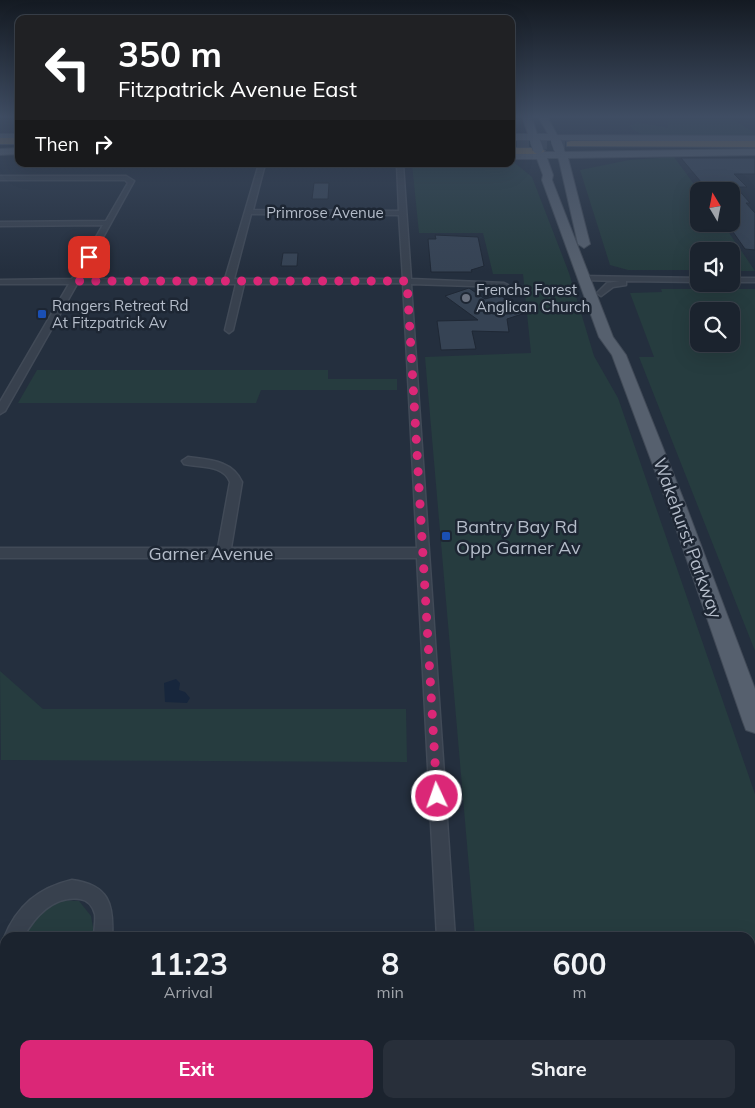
<!DOCTYPE html>
<style>
body{margin:0;font-family:Mulish,sans-serif;background:#282f3a;color:#f1f3f6;height:100vh;display:flex;flex-direction:column;font-size:19px;white-space:nowrap}
*{box-sizing:border-box;margin:0}
p{font-size:16px;color:#a0a4aa}
.icon{flex:none;width:28px;height:28px;fill:none;stroke:currentColor;stroke-width:2;stroke-linecap:round;stroke-linejoin:round}
.map{position:relative;flex:1;overflow:hidden}
.details{position:absolute;left:0px;top:932px;width:755px;height:176px;display:flex;flex-direction:column;background:#1b232e;border-radius:15px 15px 0 0;box-shadow:0 5px 20px #0002,0 0 0 1px #39404a}
.details>*{flex:none}
.top-card{position:absolute;left:15px;top:15px;width:500px;height:152px;border-radius:10px;box-shadow:0 5px 20px #0002,0 0 0 1px #39404a;background:#202124;color:#fff;overflow:hidden}
.needle{width:32px;rotate:350deg}
.tools{position:absolute;left:690px;top:182px;display:grid;gap:10px}
.tools a{display:grid;place-items:center;width:50px;height:50px;border-radius:10px;background:#1b232e;box-shadow:0 5px 20px #0002,0 0 0 1px #39404a;font-size:25px}
.pin{position:absolute;display:grid;place-items:center;width:42px;height:42px;color:#fff;margin:-21px;border-radius:10px;box-shadow:0 2px 8px #0006}
.me{position:absolute;width:55px;margin:-28px;rotate:357deg;stroke-linejoin:round;filter:drop-shadow(0 0 4px #0008)}
.turn{display:flex;align-items:center;gap:18px;height:105px;padding:0 20px;font-size:22px}
.turn .icon{width:65px;height:65px;stroke-width:2.5}
.turn b{display:block;font-size:35px;line-height:42px}
.then{display:flex;align-items:center;height:48px;padding:0 20px;background:#0003;gap:10px;font-size:19px}
.eta{display:flex;justify-content:space-evenly;align-items:center;height:85px;text-align:center}
.eta b{font-size:30px;font-weight:700;line-height:35px}
.cta{display:flex;gap:10px;margin-top:auto;padding:10px 20px}
.cta a{flex:1;height:58px;border-radius:10px;background:#db2777;color:#fff;font-size:20px;font-weight:700;line-height:58px;text-align:center}
.cta a+a{background:#282f3a;color:#f1f3f6}
.map>svg:first-child{display:block}
.green{fill:#263c3f;fill-rule:evenodd}
.water{fill:#17263c}
.building{fill:#364354;stroke:#1f2835}
.lines{fill:none;stroke-linecap:round;stroke-linejoin:round}
.highway-tunnel{stroke:#3a4453;stroke-width:12;stroke-dasharray:12 6;stroke-linecap:butt}
.street-casing{stroke:#414a57;stroke-width:3}
.primary-casing{stroke:#414a57;stroke-width:2}
.highway-casing{stroke:#434c59;stroke-width:2}
.street{fill:#38414e;fill-rule:evenodd}
.primary{fill:#56606e;fill-rule:evenodd}
.highway{fill:#746855;fill-rule:evenodd}
.primary-bridge-casing{stroke:#414a57;stroke-width:11;stroke-linecap:butt}
.primary-bridge{stroke:#56606e;stroke-width:10}
.route{stroke:#db2777;stroke-width:9;stroke-dasharray:0 16.2}
.worship-dot{fill:#6b7280;stroke:#1d2633;stroke-width:2}
.transit-dot{fill:#1a4fb4;stroke:#1d2633;stroke-width:2}
.labels{text-anchor:middle;dominant-baseline:central;stroke-width:5;stroke-linejoin:round;paint-order:stroke}
.far-street-label{font-size:15px;fill:#b4bcc9;stroke:#1d2633}
.far-poi-label{font-size:15px;fill:#b4bcc9;stroke:#1d2633;text-anchor:start}
.poi-label{font-size:18px;fill:#b4bcc9;stroke:#1d2633;text-anchor:start}
.street-label{font-size:18px;fill:#b4bcc9;stroke:#1d2633}
</style>
<div class="map">
<svg width="755" height="1108" viewBox="0 0 755 1108">
<rect width="100%" height="100%" fill="#242f3e"/>
<!-- green -->
<path class="green" d="M 665,116 L 727,116 L 755,133 L 755,137 L 647,136 L 637,132 L 629,126 L 637,122 L 668,128 L 668,120 Z
M 674,157 L 699,191 L 699,224 L 723,224 L 755,271 L 731,271 L 731,251 L 699,251 L 699,270 L 628,270 L 610,265 L 580,170 L 629,160 Z
M 511,160 L 532,177 L 569,273 L 594,356 L 618,398 L 755,794 L 755,1108 L 487,1108 L 487,1104 L 750,1104 L 750,938 L 475,937 L 425,357 L 531,353 L 523,274 L 493,274 L 483,233 L 419,233 L 412,164 L 511,164 Z
M 661,289 L 755,289 L 755,651 L 639,357 L 654,357 L 630,293 L 662,292 ZM 699,311 L 731,311 L 731,344 L 699,344 Z
M 37,370 L 328,370 L 328,379 L 397,379 L 397,390 L 261,390 L 256,403 L 18,403 Z
M 0,671 L 43,709 L 406,709 L 407,762 L 1,760 Z
M 57,900 L 79,901 L 91,916 L 95,938 L 22,938 L 34,916 Z
M 5,990 L 5,1104 L 53,1104 L 52,1108 L 0,1108 L 0,1006 Z"/>
<!-- water -->
<path class="water" d="M 176,679 L 180,683 L 179,690 L 185,692 L 190,698 L 187,703 L 165,702 L 164,683 Z"/>
<!-- building -->
<path class="building" d="M 681,158 L 755,158 L 755,174 L 734,174 L 747,187 L 736,187 L 750,203 L 746,203 L 755,213 L 755,250 L 745,249 L 731,229 L 731,187 L 706,188 Z
M 314,183 L 329,183 L 328,199 L 312,199 Z
M 435,235 L 478,237 L 484,266 L 471,270 L 472,272 L 431,272 L 428,239 L 436,239 Z
M 283,253 L 298,253 L 297,266 L 281,266 Z
M 469,288 L 485,299 L 500,295 L 525,313 L 507,319 L 509,332 L 472,331 L 476,349 L 441,350 L 437,321 L 478,320 L 445,296 Z"/>
<g class="lines">
<!-- highway-tunnel -->
<path class="highway-tunnel" d="M 517,143 L 571,144"/>
<!-- street casing -->
<g class="street-casing">
<path id="street" d="M 259,164 L 265,164 L 253,210 L 399,211 L 397,164 L 403,164 L 411,279 L 504,283 L 508,285 L 504,287 L 411,284 L 455,938 L 437,938 L 417,558 L 0,558 L 0,548 L 218,548 L 230,482 C 223,464 200,468 184,464 L 182,461 L 188,457 C 209,460 232,460 242,482 L 231,548 L 417,548 L 403,283 L 244,284 L 233,330 L 229,333 L 225,330 L 236,284 L 77,284 L 5,411 L 0,414 L 0,402 L 69,284 L 0,284 L 0,280 L 72,279 L 103,225 L 0,226 L 0,222 L 106,221 L 128,183 L 125,180 L 0,180 L 0,176 L 126,176 L 134,181 L 80,279 L 225,279 ZM 251,214 L 399,215 L 403,279 L 234,279 Z
M 581,276 L 699,278 L 699,282 L 626,281 L 626,285 L 613,287 L 601,296 L 597,293 L 607,283 L 620,281 L 584,280 L 581,280 Z
M 731,278 L 755,278 L 755,282 L 731,282 Z
M 72,880 C 109,885 114,904 112,938 L 94,938 C 94,930 96,921 95,914 C 93,907 88,900 80,899 C 54,895 34,917 23,938 L 5,938 L 5,941 L 4,938 C 17,906 38,888 72,880 Z
M 5,955 L 5,989 L 0,991 L 0,957 Z
M 52,1104 L 74,1104 L 73,1108 L 51,1108 Z
M 445,1104 L 467,1104 L 467,1108 L 445,1108 Z"/>
</g>
<!-- primary casing -->
<g class="primary-casing">
<path id="primary" d="M 522,116 L 531,116 L 537,134 L 548,134 L 538,116 L 547,116 L 557,135 L 755,136 L 755,142 L 560,140 L 556,144 L 551,140 L 539,140 L 535,144 L 530,140 L 511,140 L 511,134 L 528,134 Z
M 0,134 L 19,134 L 19,140 L 0,140 Z
M 538,146 L 541,147 L 544,152 L 556,152 L 554,149 L 559,146 L 562,147 L 565,152 L 755,149 L 755,155 L 568,158 L 590,244 L 584,248 L 578,244 L 559,160 L 558,158 L 547,158 L 553,175 L 552,180 L 613,337 L 626,355 L 688,511 L 755,689 L 755,733 L 746,730 L 743,722 L 670,511 L 612,355 L 599,337 L 542,180 L 543,175 L 537,159 L 511,159 L 511,153 L 534,153 L 533,149 Z
M 19,148 L 19,154 L 0,155 L 0,149 Z"/>
</g>
<!-- highway casing -->
<g class="highway-casing">
<path id="highway" d="M 0,138 L 19,138 L 19,144 L 0,144 Z
M 571,141 L 755,141 L 755,147 L 567,146 L 567,142 Z
M 511,148 L 539,148 L 545,151 L 539,154 L 511,154 Z"/>
</g>
<!-- street -->
<use href="#street" class="street"/>
<!-- primary -->
<use href="#primary" class="primary"/>
<!-- highway -->
<use href="#highway" class="highway"/>
<!-- primary-bridge casing -->
<g class="primary-bridge-casing">
<path id="primary-bridge" d="M 535,141 L 538,149
M 556,141 L 559,149"/>
</g>
<!-- primary-bridge -->
<use href="#primary-bridge" class="primary-bridge"/>
</g>
<!-- sky -->
<linearGradient id="sky" x2="0" y2="1"><stop stop-color="#141a22"/><stop offset="0.43" stop-color="#3f4d63"/><stop offset="1" stop-color="#3f4d63" stop-opacity="0"/></linearGradient>
<rect width="755" height="271" fill="url(#sky)"/>
<g class="lines">
<!-- route -->
<path class="route" d="M 89,257 L 75,281 L 407,281 L 437,796"/>
</g>
<!-- markers -->
<circle class="worship-dot" cx="466" cy="298" r="5"/>
<g class="transit-dot">
<rect x="37" y="309" width="10" height="10" rx="2.5"/>
<rect x="441" y="531" width="10" height="10" rx="2.5"/>
</g>
<g class="labels">
<!-- far-street labels -->
<g class="far-street-label">
<text x="325" y="212">Primrose Avenue</text>
</g>
<!-- far-poi labels -->
<g class="far-poi-label">
<text x="476" y="289">Frenchs Forest<tspan x="476" dy="17">Anglican Church</tspan></text>
<text x="52" y="305">Rangers Retreat Rd<tspan x="52" dy="17">At Fitzpatrick Av</tspan></text>
</g>
<!-- poi labels -->
<g class="poi-label">
<text x="456" y="526">Bantry Bay Rd<tspan x="456" dy="21">Opp Garner Av</tspan></text>
</g>
<!-- street labels -->
<g class="street-label">
<text transform="translate(688 538) rotate(70)">Wakehurst Parkway</text>
<text x="211" y="553">Garner Avenue</text>
</g>
</g>
</svg>
<div class="tools">
<a><svg class="needle" viewBox="-14 -14 28 28"><path d="M0-13l5 13h-10z" fill="#e53935"/><path d="M0 13l5-13h-10z" fill="#a0a4aa"/></svg></a>
<a><svg class="icon" aria-label="sound" viewBox="0 0 24 24"><path d="M4 9h4l5-4v14l-5-4H4zM17 9q2 3 0 6"/></svg></a>
<a><svg class="icon" aria-label="search" viewBox="0 0 24 24"><circle cx="10" cy="10" r="6"/><path d="M15 15l6 6"/></svg></a>
</div>
<div class="pin" style="left:89px;top:257px;background:#d93025"><svg class="icon" aria-label="arrive" viewBox="0 0 24 24"><path d="M6 21V4h12l-3 4 3 4H6"/></svg></div>
<svg class="me" style="left:437px;top:796px" viewBox="-20 -20 40 40"><circle r="17" fill="#db2777" stroke="#fff" stroke-width="3"/><path d="M0-11L8 9 0 5-8 9z" fill="#fff"/></svg>
<div class="top-card">
<div class="turn"><svg class="icon" aria-label="left" viewBox="0 0 24 24"><path d="M17 20v-9H6M10 6l-5 5 5 5"/></svg><div><b>350 m</b>Fitzpatrick Avenue East</div></div>
<div class="then">Then<svg class="icon" aria-label="right" viewBox="0 0 24 24"><path d="M7 20v-9h11M14 6l5 5-5 5"/></svg></div>
</div>
<section class="details">
<div class="eta">
<div><b>11:23</b><p>Arrival</p></div>
<div><b>8</b><p>min</p></div>
<div><b>600</b><p>m</p></div>
</div>
<div class="cta"><a>Exit</a><a>Share</a></div>
</section>
</div>
